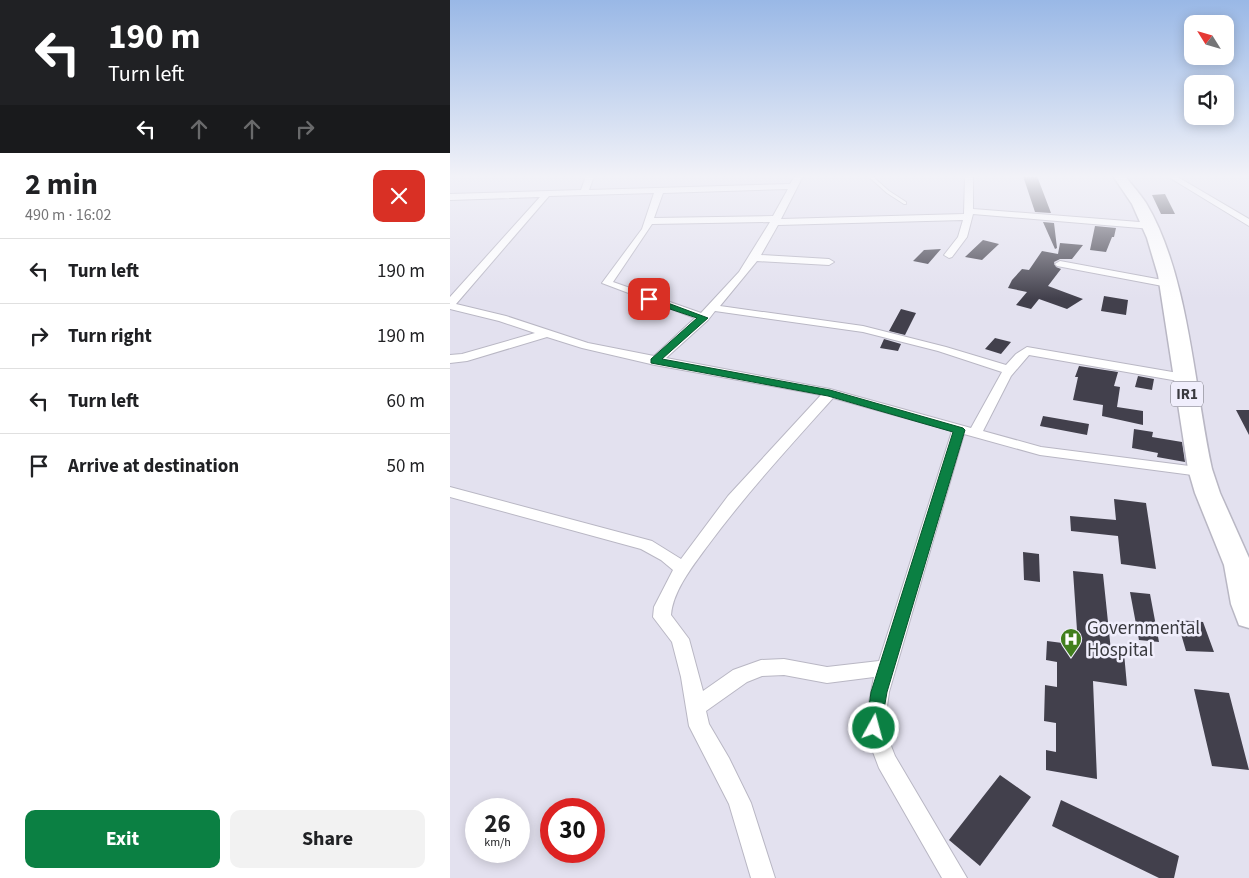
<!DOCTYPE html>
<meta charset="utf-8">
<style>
body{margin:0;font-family:"Source Sans 3",sans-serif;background:#f2f2f2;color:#202124;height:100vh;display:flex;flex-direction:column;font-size:19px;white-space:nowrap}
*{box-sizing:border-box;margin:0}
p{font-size:16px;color:#757577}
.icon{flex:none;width:28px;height:28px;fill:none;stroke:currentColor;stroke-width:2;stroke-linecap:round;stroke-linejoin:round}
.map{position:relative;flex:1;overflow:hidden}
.drawer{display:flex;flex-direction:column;background:#fff;width:450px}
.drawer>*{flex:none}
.hud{background:#202124;color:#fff;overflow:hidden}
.needle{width:32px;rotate:307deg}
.buttons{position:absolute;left:734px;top:15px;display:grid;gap:10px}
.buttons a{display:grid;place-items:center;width:50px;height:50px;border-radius:10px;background:#fff;box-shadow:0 2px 12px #0003;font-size:25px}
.speed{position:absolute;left:15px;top:798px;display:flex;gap:10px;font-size:25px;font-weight:700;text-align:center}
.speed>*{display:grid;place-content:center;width:65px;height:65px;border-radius:50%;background:#fff;box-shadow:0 2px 12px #0003;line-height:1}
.speed small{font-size:12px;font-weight:400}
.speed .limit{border:8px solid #d22;background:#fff;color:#111}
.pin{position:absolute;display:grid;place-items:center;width:42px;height:42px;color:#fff;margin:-21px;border-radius:10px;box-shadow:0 2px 8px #0006}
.me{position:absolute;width:55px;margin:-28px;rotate:7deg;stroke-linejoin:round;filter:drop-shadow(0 0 4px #0008)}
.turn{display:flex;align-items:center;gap:18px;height:105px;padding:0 25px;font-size:22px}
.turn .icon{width:65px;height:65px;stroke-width:2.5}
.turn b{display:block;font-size:35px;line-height:42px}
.lanes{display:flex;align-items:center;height:48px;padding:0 25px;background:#0003;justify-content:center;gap:25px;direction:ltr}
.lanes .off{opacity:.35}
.round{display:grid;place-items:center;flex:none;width:52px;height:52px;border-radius:10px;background:#f2f2f2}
.headline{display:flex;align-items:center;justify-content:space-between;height:85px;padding:0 25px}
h1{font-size:30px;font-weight:700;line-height:38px}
.cta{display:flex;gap:10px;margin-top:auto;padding:10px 25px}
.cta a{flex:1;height:58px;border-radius:10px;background:#0b8043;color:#fff;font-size:20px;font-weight:700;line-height:58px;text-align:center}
.cta a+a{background:#f2f2f2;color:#202124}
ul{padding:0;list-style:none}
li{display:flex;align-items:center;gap:15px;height:65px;padding:0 25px;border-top:1px solid #e0e0e0}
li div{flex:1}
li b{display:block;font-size:19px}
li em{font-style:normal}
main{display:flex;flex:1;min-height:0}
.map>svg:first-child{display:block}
.building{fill:#42404c}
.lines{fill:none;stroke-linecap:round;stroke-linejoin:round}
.lane-casing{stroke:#b9b7c4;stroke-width:2}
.street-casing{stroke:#b9b7c4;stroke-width:2}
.primary-casing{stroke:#b9b7c4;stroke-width:3}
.lane{fill:#fff;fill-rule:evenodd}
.street{fill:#fff;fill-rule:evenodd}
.primary{fill:#fff;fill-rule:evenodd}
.route{fill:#0b8043;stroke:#07532c}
.labels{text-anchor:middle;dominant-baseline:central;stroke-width:5;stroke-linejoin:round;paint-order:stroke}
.shield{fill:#f0eefc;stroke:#717078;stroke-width:1}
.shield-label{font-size:15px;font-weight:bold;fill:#3a3a3f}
.near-poi-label{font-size:19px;fill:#3a3a3f;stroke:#f0eefc;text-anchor:start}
</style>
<main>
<section class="drawer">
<div class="hud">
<div class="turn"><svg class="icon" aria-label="left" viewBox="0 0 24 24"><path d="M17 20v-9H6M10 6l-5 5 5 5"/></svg><div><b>190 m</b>Turn left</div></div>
<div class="lanes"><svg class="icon" aria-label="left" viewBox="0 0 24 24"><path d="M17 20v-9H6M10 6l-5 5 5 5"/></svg><svg class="icon off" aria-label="ahead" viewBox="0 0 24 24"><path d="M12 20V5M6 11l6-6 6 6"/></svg><svg class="icon off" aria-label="ahead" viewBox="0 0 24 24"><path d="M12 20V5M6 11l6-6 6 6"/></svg><svg class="icon off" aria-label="right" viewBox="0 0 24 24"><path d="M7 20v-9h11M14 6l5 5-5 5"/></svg></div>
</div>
<div class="headline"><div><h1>2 min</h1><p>490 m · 16:02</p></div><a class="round" style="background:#d93025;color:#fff"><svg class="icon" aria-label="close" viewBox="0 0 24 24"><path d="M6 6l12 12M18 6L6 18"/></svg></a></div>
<ul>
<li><svg class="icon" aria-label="left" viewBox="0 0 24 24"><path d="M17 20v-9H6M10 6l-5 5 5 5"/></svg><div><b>Turn left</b></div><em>190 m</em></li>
<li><svg class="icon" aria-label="right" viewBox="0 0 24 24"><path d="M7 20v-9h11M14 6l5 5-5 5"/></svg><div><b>Turn right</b></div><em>190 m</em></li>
<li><svg class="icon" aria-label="left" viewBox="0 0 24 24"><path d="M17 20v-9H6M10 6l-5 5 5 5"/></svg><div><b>Turn left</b></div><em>60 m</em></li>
<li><svg class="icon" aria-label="arrive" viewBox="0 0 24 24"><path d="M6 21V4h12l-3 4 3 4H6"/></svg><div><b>Arrive at destination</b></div><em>50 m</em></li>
</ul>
<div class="cta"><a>Exit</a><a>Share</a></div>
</section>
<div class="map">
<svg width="799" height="878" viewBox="0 0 799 878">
<rect width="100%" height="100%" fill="#e3e1ef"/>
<!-- building -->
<path class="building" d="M 573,176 L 587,176 L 601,213 L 585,212 Z
M 715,194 L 725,214 L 711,214 L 702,195 Z
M 593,222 L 604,223 L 607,248 L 605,249 Z
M 645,226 L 666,228 L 664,237 L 662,237 L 656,252 L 640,250 Z
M 533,240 L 549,244 L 532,260 L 515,257 Z
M 610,243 L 633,245 L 622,259 L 610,259 L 604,262 L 606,267 L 611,269 L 598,286 L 633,299 L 617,309 L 589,299 L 581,309 L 566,305 L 577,292 L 558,288 L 562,280 L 572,269 L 579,270 L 592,251 L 608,254 Z
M 491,249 L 478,264 L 463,261 L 474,250 Z
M 654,296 L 678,300 L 676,315 L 651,311 Z
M 451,309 L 466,313 L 455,335 L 439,331 Z
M 545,338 L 561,342 L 551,354 L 535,349 Z
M 434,339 L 451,344 L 448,351 L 430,348 Z
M 629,366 L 668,372 L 664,386 L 670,387 L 667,407 L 693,411 L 693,425 L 652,416 L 653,405 L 623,400 L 628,377 L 625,377 Z
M 688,376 L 704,379 L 702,390 L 685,387 Z
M 786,410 L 799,410 L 799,435 Z
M 593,416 L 639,424 L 637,435 L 590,426 Z
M 684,429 L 703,432 L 702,437 L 732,442 L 735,462 L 707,457 L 708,453 L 682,448 Z
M 664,499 L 696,503 L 706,569 L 671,564 L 668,536 L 621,531 L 620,516 L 666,520 Z
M 573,552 L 589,554 L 590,582 L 574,580 Z
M 623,571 L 653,574 L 661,651 L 674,653 L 677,686 L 643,681 L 647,779 L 596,770 L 596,750 L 606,752 L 606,723 L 594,721 L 595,685 L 607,687 L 607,662 L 596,660 L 597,641 L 628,645 Z
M 680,592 L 700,594 L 709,642 L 689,640 Z
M 727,620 L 753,622 L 764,652 L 736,651 Z
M 744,689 L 779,693 L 799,770 L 762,766 Z
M 550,775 L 581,797 L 530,866 L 499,840 Z
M 611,800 L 729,856 L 724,878 L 709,878 L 602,826 Z"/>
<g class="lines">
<!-- lane casing -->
<g class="lane-casing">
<path id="lane" d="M 418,176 L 422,176 L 439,191 L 456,202 L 456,204 L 454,204 L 437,193 Z"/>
</g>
<!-- street casing -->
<g class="street-casing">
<path id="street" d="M 136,176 L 144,176 L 139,190 L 340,184 L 345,176 L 353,176 L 331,219 L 514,214 L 515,176 L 523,176 L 523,209 L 702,223 L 706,226 L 702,229 L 523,214 L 517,237 L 502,257 L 499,258 L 494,255 L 508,237 L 513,220 L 328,225 L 311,255 L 379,259 L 384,262 L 379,265 L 307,261 L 270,306 L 413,326 L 496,347 L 556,365 L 566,354 L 577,347 L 734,374 L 740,378 L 734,382 L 579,355 L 561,376 L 533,431 L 591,447 L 755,468 L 757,471 L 750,476 L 590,455 L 514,434 L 439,692 L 434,728 L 445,756 L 517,878 L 492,878 L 429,768 L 414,728 L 424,677 L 377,683 L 334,675 L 312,676 L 297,682 L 256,711 L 259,724 L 279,758 L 301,803 L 325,878 L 301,878 L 279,804 L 239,726 L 231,677 L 222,642 L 203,617 L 204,607 L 223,570 L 211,560 L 191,549 L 0,497 L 0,487 L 202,541 L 231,559 L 278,496 L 371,395 L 205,365 L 132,348 L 97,337 L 17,361 L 0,363 L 0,355 L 12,354 L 85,333 L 49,321 L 0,309 L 0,297 L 90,197 L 0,200 L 0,194 L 131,190 ZM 338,189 L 323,216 L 204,218 L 213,193 ZM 204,193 L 192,229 L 152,283 L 245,318 L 204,356 L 138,343 L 56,316 L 6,304 L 99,196 ZM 320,222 L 289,272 L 251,313 L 163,282 L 202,224 ZM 265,311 L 413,332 L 488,351 L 552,372 L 521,428 L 380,389 L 216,358 L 258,320 ZM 383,398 L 502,431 L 429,661 L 377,667 L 334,659 L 311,660 L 283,670 L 253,691 L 239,639 L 221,615 C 223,591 242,567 256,548 C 295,495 339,447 383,398 Z
M 717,176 L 726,176 L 799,219 L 799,226 Z
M 610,261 L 718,281 L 723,284 L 718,287 L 607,266 L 605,264 Z"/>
</g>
<!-- primary casing -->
<g class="primary-casing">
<path id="primary" d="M 663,176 L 675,176 C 682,185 690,194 696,203 C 739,275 744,387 762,469 L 770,493 L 799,558 L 799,628 L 789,625 L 781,604 L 774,565 L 745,493 L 738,469 L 708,275 L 697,238 L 682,204 Z"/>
</g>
<!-- lane -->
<use href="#lane" class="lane"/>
<!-- street -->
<use href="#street" class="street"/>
<!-- primary -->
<use href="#primary" class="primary"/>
</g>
<!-- sky -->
<linearGradient id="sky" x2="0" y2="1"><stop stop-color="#99b8e6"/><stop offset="0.59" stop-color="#f2f2f8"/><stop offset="1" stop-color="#f2f2f8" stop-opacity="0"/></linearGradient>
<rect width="799" height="299" fill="url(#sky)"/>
<!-- route -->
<path class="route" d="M 199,296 L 258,318 L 212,359 L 380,390 L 513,428 L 515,430 L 437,692 L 430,733 L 424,735 L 418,733 L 416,728 L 421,692 L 503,432 L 378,396 L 201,363 L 201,359 L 247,318 L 196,301 L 194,299 Z"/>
<!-- icons -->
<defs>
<g id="hospital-pin" transform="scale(1.125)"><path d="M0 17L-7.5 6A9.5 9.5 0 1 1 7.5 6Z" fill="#417f1d" stroke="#f0eefc"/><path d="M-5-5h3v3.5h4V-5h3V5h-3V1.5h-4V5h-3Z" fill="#fff"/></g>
</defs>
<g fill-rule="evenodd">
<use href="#hospital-pin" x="621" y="639"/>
</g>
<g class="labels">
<!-- shield labels -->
<rect class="shield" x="721" y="381.5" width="32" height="25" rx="4"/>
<g class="shield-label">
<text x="737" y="394">IR1</text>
</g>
<!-- near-poi labels -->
<g class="near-poi-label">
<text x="637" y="628">Governmental<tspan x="637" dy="22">Hospital</tspan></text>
</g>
</g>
</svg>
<div class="buttons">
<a><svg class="needle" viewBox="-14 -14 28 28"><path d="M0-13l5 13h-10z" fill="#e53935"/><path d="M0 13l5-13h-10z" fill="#757577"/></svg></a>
<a><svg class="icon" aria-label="sound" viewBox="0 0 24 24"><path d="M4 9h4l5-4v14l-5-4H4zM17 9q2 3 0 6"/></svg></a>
</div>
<div class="speed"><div>26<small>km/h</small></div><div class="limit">30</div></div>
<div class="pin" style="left:199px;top:299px;background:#d93025"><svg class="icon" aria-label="arrive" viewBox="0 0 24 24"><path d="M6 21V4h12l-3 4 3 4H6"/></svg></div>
<svg class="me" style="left:424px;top:728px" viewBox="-20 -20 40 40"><circle r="17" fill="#0b8043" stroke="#fff" stroke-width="3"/><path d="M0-11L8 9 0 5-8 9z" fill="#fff"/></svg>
</div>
</main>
